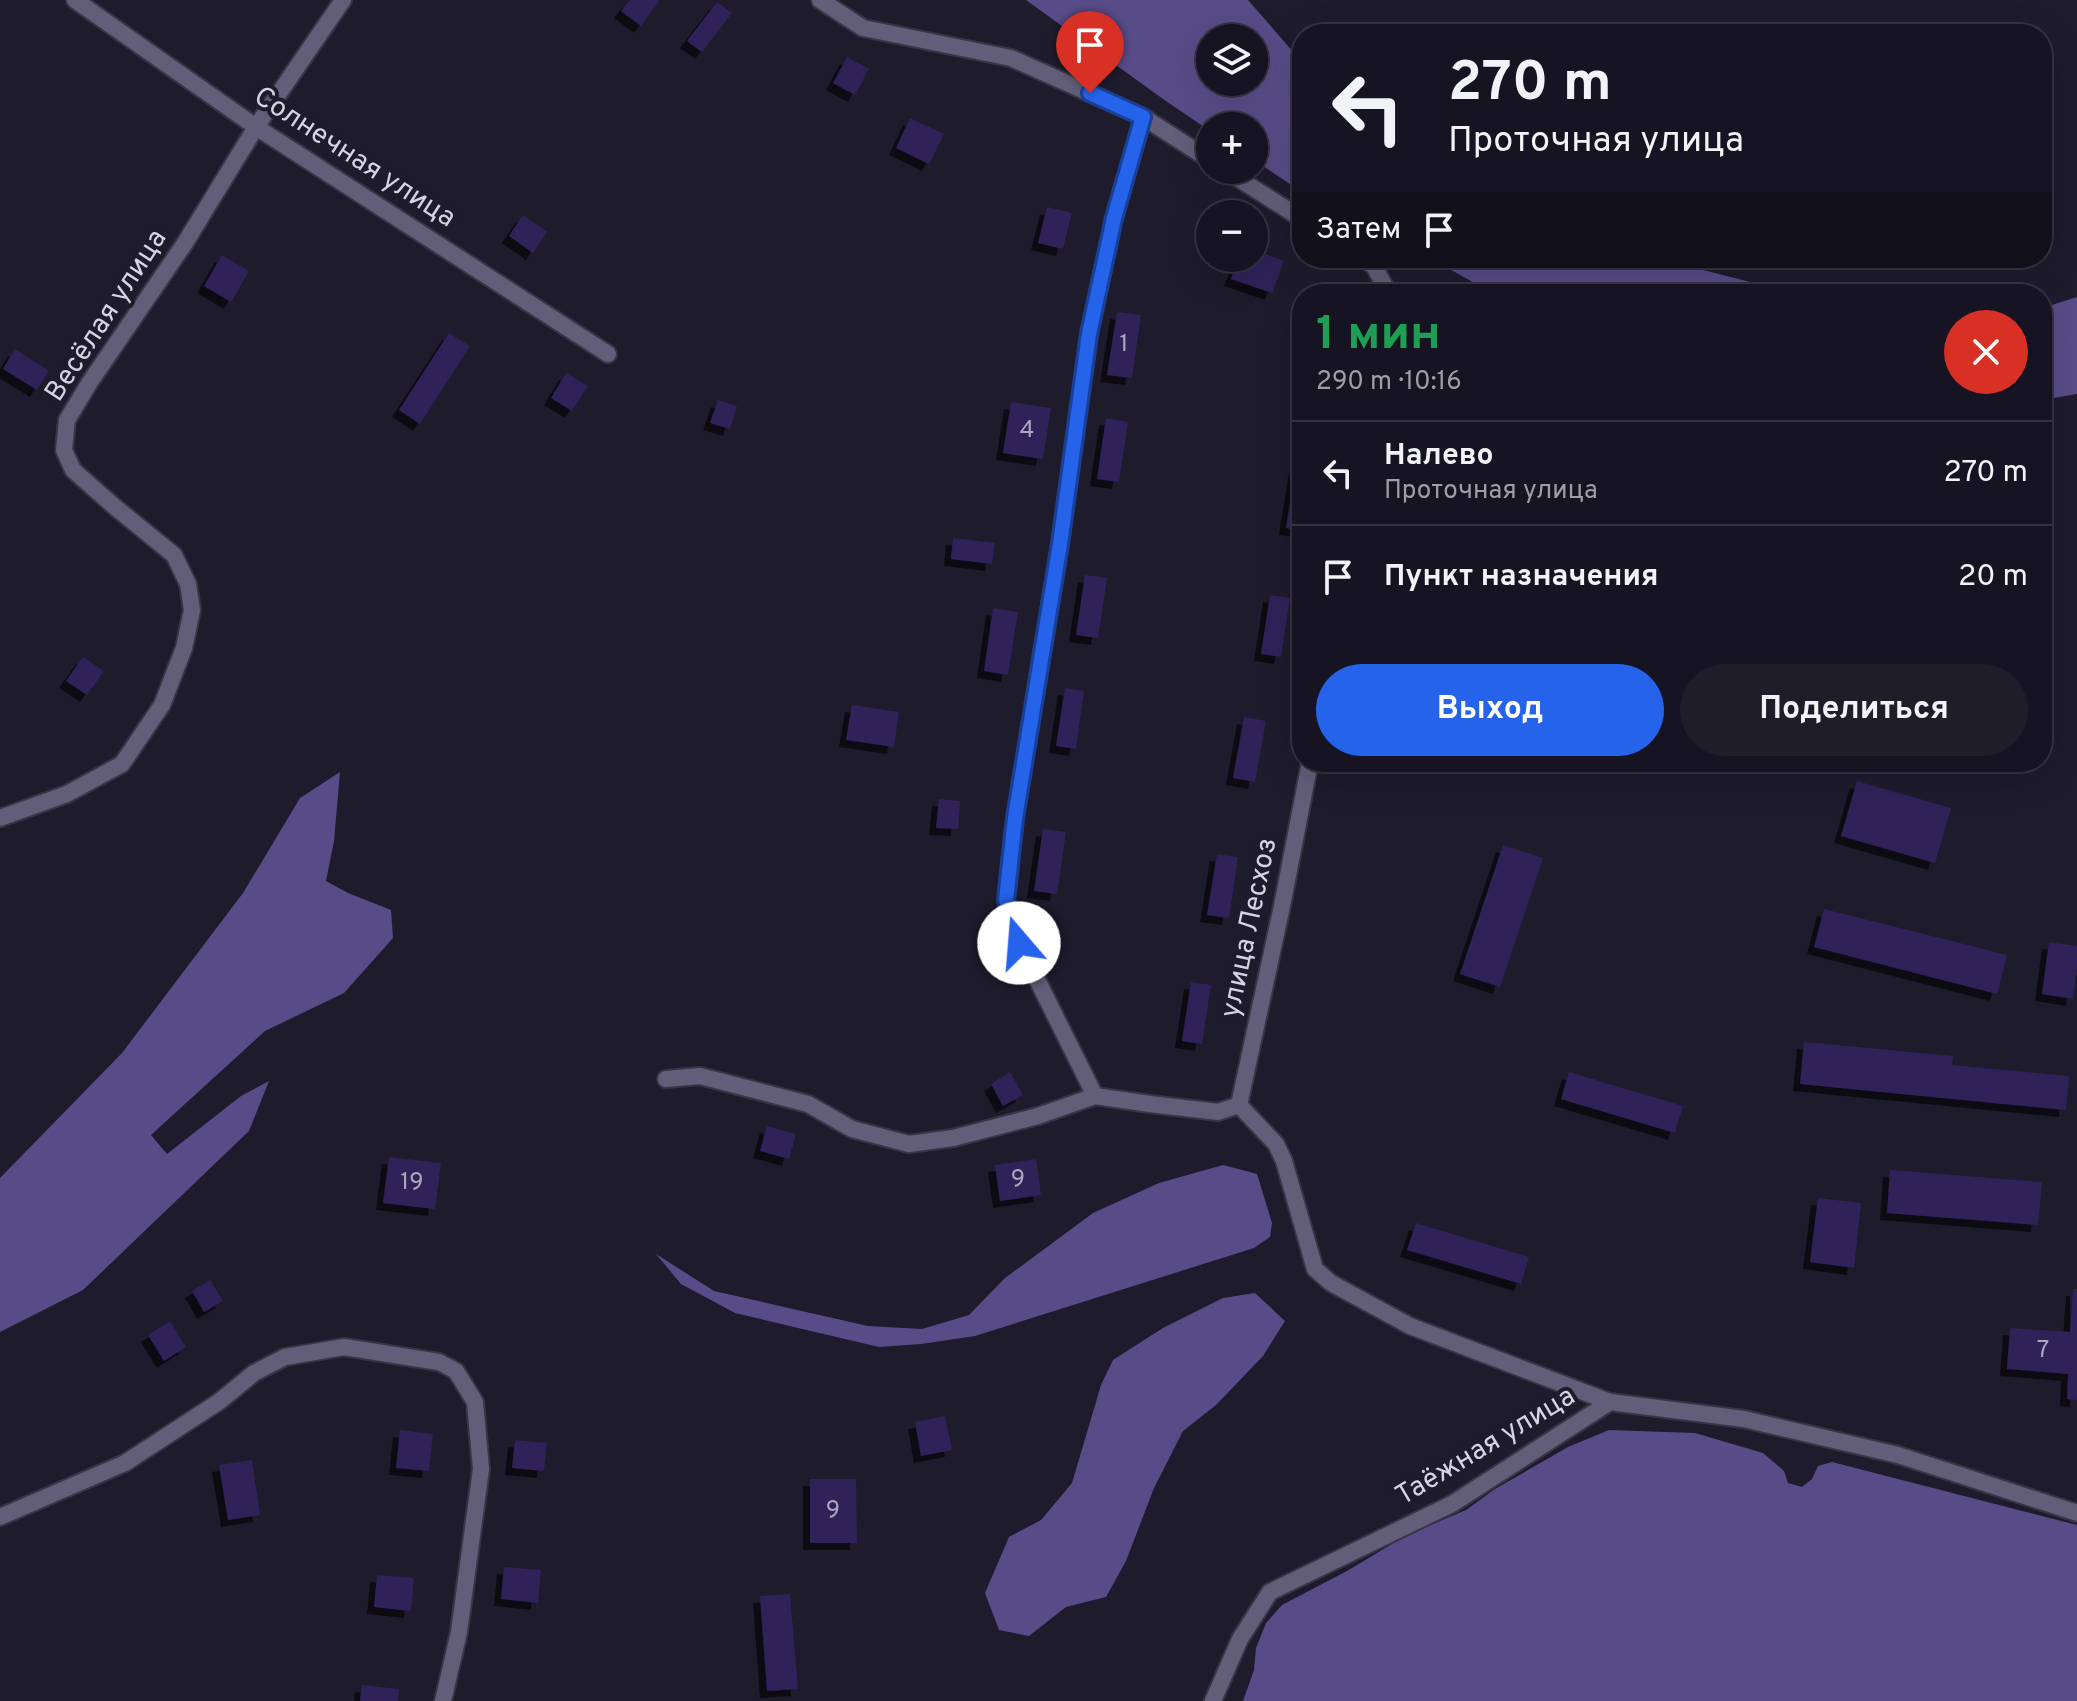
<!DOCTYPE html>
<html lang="ru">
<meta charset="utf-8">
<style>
body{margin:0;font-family:Overpass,sans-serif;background:#1f1d2a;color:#f1f3f6;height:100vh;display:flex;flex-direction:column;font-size:30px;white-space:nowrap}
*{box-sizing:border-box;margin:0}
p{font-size:26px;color:#9e9ea5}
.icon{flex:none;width:44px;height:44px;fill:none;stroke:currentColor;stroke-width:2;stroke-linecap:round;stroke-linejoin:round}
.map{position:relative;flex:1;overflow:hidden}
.side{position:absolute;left:1292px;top:284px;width:760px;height:488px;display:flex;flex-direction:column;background:#161422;border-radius:32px;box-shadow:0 8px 32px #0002,0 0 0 2px #353340}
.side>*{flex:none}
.top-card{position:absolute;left:1292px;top:24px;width:760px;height:244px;border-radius:32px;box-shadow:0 8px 32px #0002,0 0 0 2px #353340;background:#161422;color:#f1f3f6;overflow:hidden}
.fabs{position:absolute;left:1196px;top:24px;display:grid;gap:16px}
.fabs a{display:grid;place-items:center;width:72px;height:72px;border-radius:50%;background:#161422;box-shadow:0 8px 32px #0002,0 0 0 2px #353340;font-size:40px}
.pin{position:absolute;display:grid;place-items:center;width:68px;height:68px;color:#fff;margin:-82px -34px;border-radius:50% 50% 50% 0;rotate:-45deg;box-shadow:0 0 8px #0007}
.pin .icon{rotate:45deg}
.me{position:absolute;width:88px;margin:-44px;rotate:342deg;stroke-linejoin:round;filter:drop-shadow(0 0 6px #0008)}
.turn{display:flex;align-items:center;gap:28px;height:168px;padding:0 24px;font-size:36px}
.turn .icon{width:104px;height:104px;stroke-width:2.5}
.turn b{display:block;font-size:56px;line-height:68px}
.then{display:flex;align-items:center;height:76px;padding:0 24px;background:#0003;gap:16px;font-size:30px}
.round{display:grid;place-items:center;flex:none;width:84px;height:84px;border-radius:42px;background:#1f1d2a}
.overview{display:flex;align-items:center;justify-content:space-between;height:136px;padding:0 24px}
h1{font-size:48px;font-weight:700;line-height:60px;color:#1e9e55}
.cta{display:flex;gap:16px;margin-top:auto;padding:16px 24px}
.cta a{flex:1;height:92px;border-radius:48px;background:#2563eb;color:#fff;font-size:32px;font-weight:700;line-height:92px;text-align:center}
.cta a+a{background:#1f1d2a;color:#f1f3f6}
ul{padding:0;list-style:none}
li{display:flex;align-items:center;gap:24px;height:104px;padding:0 24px;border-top:2px solid #353340}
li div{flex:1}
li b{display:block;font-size:30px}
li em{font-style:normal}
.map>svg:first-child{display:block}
.water{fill:#584c88;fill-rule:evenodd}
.building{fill:#2f2159;filter:url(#shadow)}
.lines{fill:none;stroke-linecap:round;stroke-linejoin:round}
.street-casing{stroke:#383546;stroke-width:20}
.street{stroke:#625e79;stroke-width:16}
.route-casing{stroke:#184099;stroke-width:20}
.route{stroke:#2563eb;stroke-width:14}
.labels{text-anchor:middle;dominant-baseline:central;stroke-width:8;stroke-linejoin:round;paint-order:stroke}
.number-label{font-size:24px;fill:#aca7be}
.street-label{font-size:28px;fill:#d5d4e0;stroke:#1e1b2d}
</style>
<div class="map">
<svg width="2077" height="1701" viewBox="0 0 2077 1701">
<defs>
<filter id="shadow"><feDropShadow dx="-7" dy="7" stdDeviation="0" flood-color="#0009"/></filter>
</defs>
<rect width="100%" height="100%" fill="#1e1b2d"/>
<!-- water -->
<path class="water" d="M 1026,0 L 1248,0 L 1302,62 L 1302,192 L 1254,160 L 1254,126 L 1210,126 L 1210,131 L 1163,99 ZM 1210,38 L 1254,38 L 1254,82 L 1210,82 Z
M 1430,258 L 1656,258 L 1798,294 L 1494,294 Z
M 2077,297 L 2077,394 L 2042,400 L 2042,308 Z
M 340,772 L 334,841 L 326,881 L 348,893 L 391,910 L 393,938 L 344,993 L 265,1031 L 151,1135 L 167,1154 L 241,1096 L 269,1081 L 249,1131 L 83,1290 L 0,1332 L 0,1178 L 122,1053 L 243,893 L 300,798 Z
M 1223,1165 L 1257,1174 L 1272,1223 L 1270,1237 L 1254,1248 L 975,1336 L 921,1344 L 879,1347 L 735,1313 L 681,1284 L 656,1254 L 714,1291 L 868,1326 L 922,1329 L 969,1315 L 1005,1278 L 1093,1213 L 1159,1183 Z
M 1255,1293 L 1285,1321 L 1263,1356 L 1216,1405 L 1183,1431 L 1154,1488 L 1126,1561 L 1106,1597 L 1066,1607 L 1029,1636 L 999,1630 L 985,1593 L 1009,1537 L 1041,1520 L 1072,1483 L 1101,1385 L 1113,1360 L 1163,1328 L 1223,1298 Z
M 1609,1430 L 1695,1433 L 1763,1453 L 1784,1471 L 1788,1483 L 1802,1487 L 1812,1479 L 1818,1466 L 1832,1462 L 2077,1525 L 2077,1701 L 1243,1701 L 1254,1670 L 1256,1648 L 1266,1623 L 1282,1605 L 1347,1571 L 1407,1535 L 1466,1510 L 1495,1489 L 1568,1447 Z"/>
<!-- building -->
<path class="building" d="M 630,0 L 660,0 L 641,26 L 621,11 Z
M 717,2 L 732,13 L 702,52 L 687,41 Z
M 847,57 L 869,69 L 855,95 L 833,83 Z
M 910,118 L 944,134 L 929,164 L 896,148 Z
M 1047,207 L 1072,213 L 1063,249 L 1038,243 Z
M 523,215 L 547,232 L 533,253 L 509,236 Z
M 1254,250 L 1284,261 L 1272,293 L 1231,279 L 1239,258 L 1254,258 Z
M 222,255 L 249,271 L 231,302 L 204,286 Z
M 1117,312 L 1141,315 L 1132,378 L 1107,375 Z
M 449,333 L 470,346 L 420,424 L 399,410 Z
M 15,349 L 49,371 L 37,390 L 3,369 Z
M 566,373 L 588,386 L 572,411 L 551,398 Z
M 718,400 L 737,406 L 730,429 L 710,423 Z
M 1011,402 L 1051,408 L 1043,459 L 1003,453 Z
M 1106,418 L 1128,422 L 1119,482 L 1097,479 Z
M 1296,465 L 1302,466 L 1302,530 L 1286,528 Z
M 953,538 L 995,543 L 992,564 L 951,559 Z
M 1085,575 L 1107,578 L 1098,638 L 1076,635 Z
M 1270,595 L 1290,598 L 1281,657 L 1261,654 Z
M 993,608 L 1018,612 L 1008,675 L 984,671 Z
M 83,657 L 104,671 L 87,695 L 66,681 Z
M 1065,688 L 1084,691 L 1076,749 L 1056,746 Z
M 852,705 L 899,712 L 894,747 L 846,740 Z
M 1244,717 L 1266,721 L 1255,782 L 1233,778 Z
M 1857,781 L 1951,808 L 1935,863 L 1841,836 Z
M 939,799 L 960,801 L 958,829 L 936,828 Z
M 1043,829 L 1066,832 L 1057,894 L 1034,891 Z
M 1503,845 L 1543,858 L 1500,987 L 1460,974 Z
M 1217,854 L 1238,857 L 1229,918 L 1207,915 Z
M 1824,909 L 2007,955 L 1997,994 L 1814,947 Z
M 2049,942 L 2077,946 L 2077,969 L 2073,999 L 2042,994 Z
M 1191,982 L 1211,985 L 1202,1044 L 1182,1041 Z
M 1804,1042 L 1953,1056 L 1952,1065 L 2069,1076 L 2066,1110 L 1800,1084 Z
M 1010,1072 L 1023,1095 L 1003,1106 L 991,1084 Z
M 1569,1072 L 1683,1106 L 1675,1133 L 1561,1099 Z
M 767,1126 L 796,1134 L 789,1159 L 760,1151 Z
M 389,1157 L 441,1163 L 435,1209 L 383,1203 Z
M 1036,1159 L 1041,1195 L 1000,1201 L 995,1165 Z
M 1890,1170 L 2042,1182 L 2038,1225 L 1887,1213 Z
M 1818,1198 L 1861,1203 L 1854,1268 L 1810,1262 Z
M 1416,1223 L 1529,1257 L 1521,1284 L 1407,1250 Z
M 210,1280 L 223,1301 L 204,1312 L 192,1291 Z
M 2073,1289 L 2077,1289 L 2077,1400 L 2067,1399 L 2068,1374 L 2007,1369 L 2010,1328 L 2070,1332 Z
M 170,1321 L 186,1347 L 164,1361 L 148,1335 Z
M 945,1416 L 952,1450 L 921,1456 L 915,1422 Z
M 400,1430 L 433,1434 L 429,1471 L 396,1468 Z
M 515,1440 L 547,1443 L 544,1471 L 512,1468 Z
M 252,1460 L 260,1515 L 228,1520 L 219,1465 Z
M 810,1479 L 856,1479 L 857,1543 L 810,1543 Z
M 504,1567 L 541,1570 L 538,1603 L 501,1599 Z
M 377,1575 L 414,1578 L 411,1611 L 374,1607 Z
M 790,1594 L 798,1689 L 767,1691 L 760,1596 Z
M 362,1685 L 399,1689 L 398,1701 L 360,1701 Z"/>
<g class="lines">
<!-- street casing -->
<g class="street-casing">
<path id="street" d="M 75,0 L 256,127 L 608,354
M 820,0 L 863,28 L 1011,58 L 1143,117 L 1210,160
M 1143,117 L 1114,218 L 1089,334 L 1060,544 L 1015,818 L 1006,900 L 1019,943 L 1095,1096 L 1150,1104 L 1218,1112 L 1239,1105
M 1225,170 L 1302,219
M 1362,258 L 1374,266 L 1389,294
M 0,818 L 67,794 L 122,764 L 162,705 L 184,648 L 192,610 L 188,584 L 174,555 L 115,507 L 73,470 L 64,450 L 67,420 L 90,382 L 185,243 L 256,127 L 343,0
M 666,1079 L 700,1076 L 808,1104 L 852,1129 L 909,1144 L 953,1138 L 1038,1116 L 1095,1096
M 1239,1105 L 1282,906 L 1310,762
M 1610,1402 L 1744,1419 L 1898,1455 L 2077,1513
M 0,1517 L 125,1463 L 220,1401 L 254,1373 L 285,1357 L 344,1347 L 439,1362 L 456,1371 L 475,1402 L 481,1469 L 459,1632 L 443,1701
M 1213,1701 L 1240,1639 L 1270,1592 L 1452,1504 L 1610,1402 L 1410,1326 L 1331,1283 L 1315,1269 L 1284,1161 L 1276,1144 L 1239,1105"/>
</g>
<!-- street -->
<use href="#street" class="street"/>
</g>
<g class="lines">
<!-- route casing -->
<g class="route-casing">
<path id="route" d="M 1019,943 L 1006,900 L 1015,818 L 1060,544 L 1089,334 L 1114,218 L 1143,117 L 1090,93"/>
</g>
<!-- route -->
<use href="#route" class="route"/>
</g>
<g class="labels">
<!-- number labels -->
<g class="number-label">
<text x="1124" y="345">1</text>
<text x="1027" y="431">4</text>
<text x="1018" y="1180">9</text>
<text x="412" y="1183">19</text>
<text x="2043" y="1351">7</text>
<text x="833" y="1511">9</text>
</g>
<!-- street labels -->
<g class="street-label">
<text transform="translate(354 158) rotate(33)">Солнечная улица</text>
<text transform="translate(107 316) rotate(-57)">Весёлая улица</text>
<text transform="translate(1250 928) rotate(-78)">улица Лесхоз</text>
<text transform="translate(1486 1447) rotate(-31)">Таёжная улица</text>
</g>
</g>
</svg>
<div class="fabs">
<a><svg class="icon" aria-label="layers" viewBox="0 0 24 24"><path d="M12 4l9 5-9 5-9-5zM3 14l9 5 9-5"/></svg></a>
<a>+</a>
<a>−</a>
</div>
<div class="pin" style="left:1090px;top:93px;background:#d93025"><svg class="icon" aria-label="arrive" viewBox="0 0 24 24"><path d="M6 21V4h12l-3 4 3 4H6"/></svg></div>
<svg class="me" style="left:1019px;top:943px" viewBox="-20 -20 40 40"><circle r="19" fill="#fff"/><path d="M0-13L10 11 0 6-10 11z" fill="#2563eb"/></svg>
<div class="top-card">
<div class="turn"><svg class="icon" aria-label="left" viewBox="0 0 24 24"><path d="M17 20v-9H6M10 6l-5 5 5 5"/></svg><div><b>270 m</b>Проточная улица</div></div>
<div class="then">Затем<svg class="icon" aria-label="arrive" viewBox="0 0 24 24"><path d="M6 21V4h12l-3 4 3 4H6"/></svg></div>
</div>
<section class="side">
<div class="overview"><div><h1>1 мин</h1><p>290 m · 10:16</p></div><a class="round" style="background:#d93025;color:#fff"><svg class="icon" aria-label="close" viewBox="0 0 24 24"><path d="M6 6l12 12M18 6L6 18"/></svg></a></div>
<ul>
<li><svg class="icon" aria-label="left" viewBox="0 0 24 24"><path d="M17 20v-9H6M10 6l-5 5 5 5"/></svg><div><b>Налево</b><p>Проточная улица</p></div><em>270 m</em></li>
<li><svg class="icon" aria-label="arrive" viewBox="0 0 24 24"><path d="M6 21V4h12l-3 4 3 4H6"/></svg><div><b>Пункт назначения</b></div><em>20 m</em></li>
</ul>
<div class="cta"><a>Выход</a><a>Поделиться</a></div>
</section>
</div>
